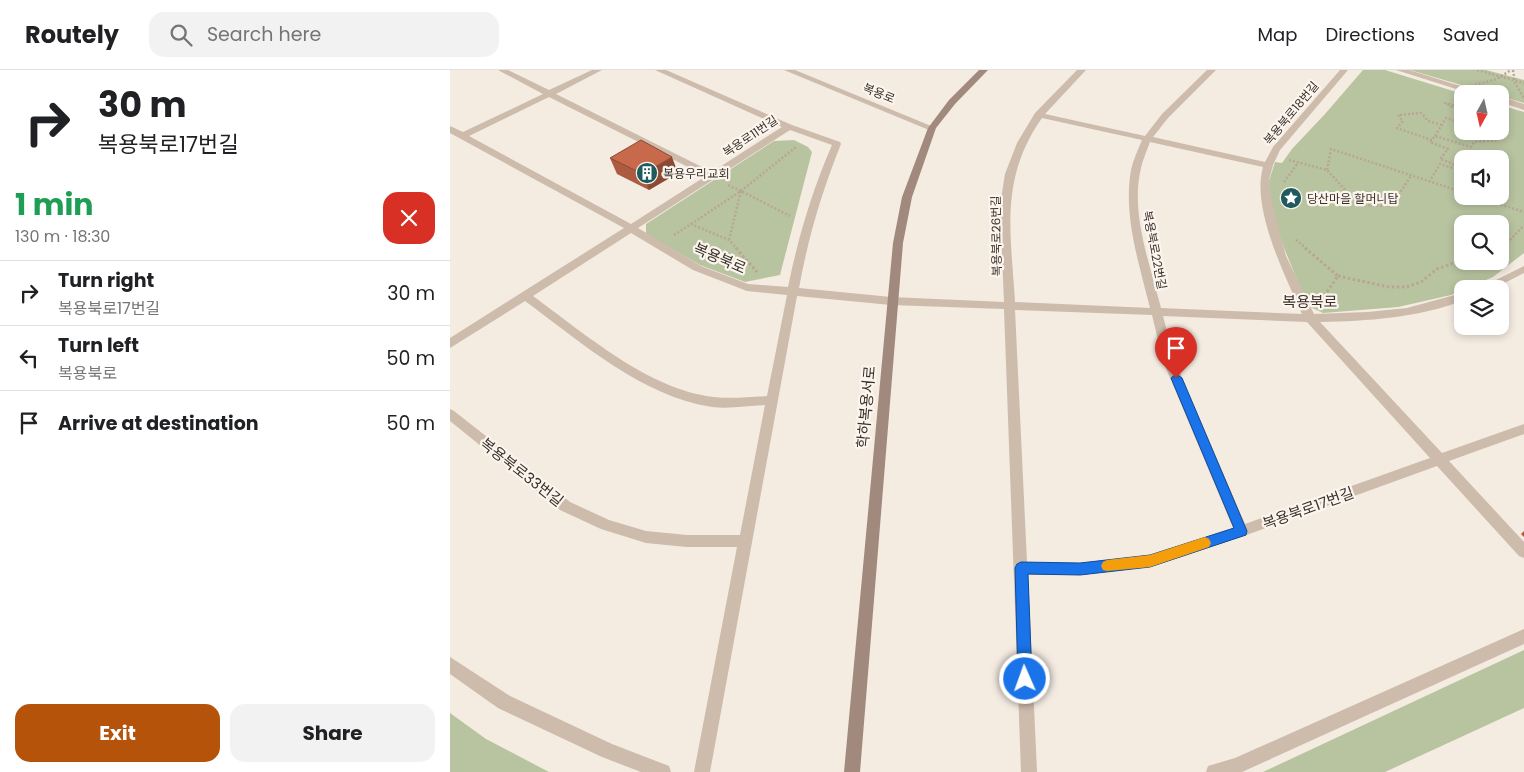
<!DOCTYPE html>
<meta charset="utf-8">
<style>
body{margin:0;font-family:Poppins,"Noto Sans KR",sans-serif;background:#f2f2f2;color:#202124;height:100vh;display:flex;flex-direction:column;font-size:19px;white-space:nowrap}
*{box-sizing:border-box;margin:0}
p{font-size:16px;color:#757577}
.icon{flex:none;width:28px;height:28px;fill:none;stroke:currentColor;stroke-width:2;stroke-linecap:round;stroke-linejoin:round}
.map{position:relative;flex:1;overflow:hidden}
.sheet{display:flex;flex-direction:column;background:#fff;width:450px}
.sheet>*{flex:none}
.guide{background:#fff;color:#202124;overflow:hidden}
.needle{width:32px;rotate:188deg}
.controls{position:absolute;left:1004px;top:15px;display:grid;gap:10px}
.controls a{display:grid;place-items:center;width:55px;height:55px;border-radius:10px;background:#fff;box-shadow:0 2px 8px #0003;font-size:25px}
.pin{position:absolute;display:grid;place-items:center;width:42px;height:42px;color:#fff;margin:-51px -21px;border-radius:50% 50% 50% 0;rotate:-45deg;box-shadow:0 0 5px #0007}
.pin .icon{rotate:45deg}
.me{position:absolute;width:55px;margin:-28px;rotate:358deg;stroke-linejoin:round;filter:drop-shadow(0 0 4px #0008)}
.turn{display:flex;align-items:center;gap:18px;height:105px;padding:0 15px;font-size:22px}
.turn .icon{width:65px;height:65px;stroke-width:2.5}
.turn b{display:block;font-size:35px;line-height:42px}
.round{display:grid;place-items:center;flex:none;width:52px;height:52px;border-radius:15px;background:#f2f2f2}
.overview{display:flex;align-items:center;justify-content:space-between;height:85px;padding:0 15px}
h1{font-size:30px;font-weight:700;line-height:38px;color:#1e9e55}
.primary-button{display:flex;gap:10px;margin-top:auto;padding:10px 15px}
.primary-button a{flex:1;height:58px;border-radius:15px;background:#b45309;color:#fff;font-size:20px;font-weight:700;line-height:58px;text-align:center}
.primary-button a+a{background:#f2f2f2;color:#202124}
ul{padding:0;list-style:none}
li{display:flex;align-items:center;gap:15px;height:65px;padding:0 15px;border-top:1px solid #e0e0e0}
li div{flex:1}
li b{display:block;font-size:19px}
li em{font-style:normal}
header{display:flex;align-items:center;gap:30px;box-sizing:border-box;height:70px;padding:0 25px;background:#fff;border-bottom:1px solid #e0e0e0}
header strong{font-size:24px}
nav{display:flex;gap:28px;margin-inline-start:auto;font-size:18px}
.search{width:350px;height:45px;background:#f2f2f2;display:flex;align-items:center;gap:12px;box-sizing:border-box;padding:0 18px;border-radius:15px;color:#757577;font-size:19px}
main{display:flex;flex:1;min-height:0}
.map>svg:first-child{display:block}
.green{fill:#b8c4a0;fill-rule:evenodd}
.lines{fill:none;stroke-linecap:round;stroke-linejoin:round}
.path-far1{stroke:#b9a596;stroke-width:2.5;stroke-dasharray:2 2;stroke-linecap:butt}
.path{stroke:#b9a596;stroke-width:3;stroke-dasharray:2.5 2.5;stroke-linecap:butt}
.street{fill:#cdbbac;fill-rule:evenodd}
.secondary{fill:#a18a7d;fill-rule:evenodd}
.path-bridge{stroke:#b9a596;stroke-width:2.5;stroke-dasharray:2 2;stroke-linecap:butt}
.wall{fill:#ac5a40}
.shaded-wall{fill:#8c4a34}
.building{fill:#c8694b;stroke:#8c4a34}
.route{fill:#1a73e8;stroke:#114b97}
.slow{fill:#f59e0b}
.labels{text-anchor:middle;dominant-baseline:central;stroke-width:4.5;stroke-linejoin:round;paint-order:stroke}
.far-street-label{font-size:12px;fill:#3b302b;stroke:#fbf5ee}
.far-poi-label{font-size:12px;fill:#3b302b;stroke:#fbf5ee;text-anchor:start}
.street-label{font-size:15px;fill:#3b302b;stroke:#fbf5ee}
</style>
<header>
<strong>Routely</strong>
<div class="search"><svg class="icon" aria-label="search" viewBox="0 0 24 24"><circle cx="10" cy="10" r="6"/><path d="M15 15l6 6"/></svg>Search here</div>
<nav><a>Map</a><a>Directions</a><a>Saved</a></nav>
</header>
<main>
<section class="sheet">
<div class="guide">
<div class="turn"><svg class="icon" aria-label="right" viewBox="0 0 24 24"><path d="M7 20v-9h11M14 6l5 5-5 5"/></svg><div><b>30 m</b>복용북로17번길</div></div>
</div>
<div class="overview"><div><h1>1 min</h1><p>130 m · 18:30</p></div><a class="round" style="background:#d93025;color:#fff"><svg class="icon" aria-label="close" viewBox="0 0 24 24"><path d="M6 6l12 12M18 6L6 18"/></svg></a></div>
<ul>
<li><svg class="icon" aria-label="right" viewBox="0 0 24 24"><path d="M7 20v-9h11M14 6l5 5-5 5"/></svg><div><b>Turn right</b><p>복용북로17번길</p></div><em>30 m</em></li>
<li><svg class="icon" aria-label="left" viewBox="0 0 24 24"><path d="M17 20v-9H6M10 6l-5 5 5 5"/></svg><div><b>Turn left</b><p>복용북로</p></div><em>50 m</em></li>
<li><svg class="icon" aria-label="arrive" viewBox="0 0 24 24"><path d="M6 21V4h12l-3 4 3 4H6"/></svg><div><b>Arrive at destination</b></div><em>50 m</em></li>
</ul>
<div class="primary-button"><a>Exit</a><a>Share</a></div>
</section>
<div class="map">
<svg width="1074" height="702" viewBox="0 0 1074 702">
<rect width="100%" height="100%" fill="#f4ebe1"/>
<!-- green -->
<path class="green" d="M 913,0 L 935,0 L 1013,24 L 1012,61 L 1050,61 L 1050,35 L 1074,42 L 1074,183 L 1043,207 L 1001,225 L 948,237 L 873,243 L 858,236 L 834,178 L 822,141 L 819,111 L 825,92 L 832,93 L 842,79 L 875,44 ZM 1012,89 L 1050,89 L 1050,126 L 1012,126 ZM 1012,154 L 1050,154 L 1050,191 L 1012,191 Z
M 960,0 L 1036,0 L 1074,10 L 1074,33 L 1050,26 L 1050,24 L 1042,24 Z
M 344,70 L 358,77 L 362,82 L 330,205 L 295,212 L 250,195 L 196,164 L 196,154 L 324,71 Z
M 1074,580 L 1074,638 L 935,702 L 813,702 Z
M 0,643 L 36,669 L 99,702 L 0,702 Z"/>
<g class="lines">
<!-- path-far1 -->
<path class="path-far1" d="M 1027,0 L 1074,13
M 1012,37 L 995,33 L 1012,42
M 1012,48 L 1009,52 L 1012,53
M 985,66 L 996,48 L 1009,52
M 982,70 L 947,58 L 953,51 L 948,45 L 971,43 L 978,51 L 992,55
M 839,90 L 877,100 L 909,135 L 941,136 L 961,106
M 1012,97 L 990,89 L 998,79 L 980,72 L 985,66 L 1021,77 L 1024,72 L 1046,70 L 1038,61
M 877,100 L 881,79 L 1012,122
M 834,112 L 848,93
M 979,112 L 990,94 L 1012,101
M 291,121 L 347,76
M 1024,126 L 1074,142
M 241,154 L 291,121 L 278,115
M 224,165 L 241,154 L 279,170 L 287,179
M 279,170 L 291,121 L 340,146
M 846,170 L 857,179
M 1052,179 L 1074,155"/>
<!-- path -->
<path class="path" d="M 286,178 L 307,202
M 855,178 L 888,206 L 872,229
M 1050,181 L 1053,178
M 888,206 L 939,217 L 956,217 L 971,212 L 987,199 L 1012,190"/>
<!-- street -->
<path class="street" d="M 48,0 L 58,0 L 99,20 L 142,0 L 152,0 L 106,24 L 262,102 L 332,57 L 205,0 L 216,0 L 342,55 L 390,72 L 391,74 C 372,121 358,168 349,218 L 441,227 L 554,232 L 550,135 L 555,104 L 567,73 L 585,43 L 627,0 L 636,0 L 595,44 L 695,66 L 712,44 L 757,0 L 766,0 L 718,48 L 703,67 L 815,92 L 823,77 L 890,0 L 898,0 L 830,80 L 823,95 L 819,110 L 823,137 L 836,186 L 864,244 L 918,242 L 957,238 L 1012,223 L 1012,231 C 966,248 918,251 870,252 L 992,383 L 1074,354 L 1074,364 L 999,391 L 1074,472 L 1074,488 L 1069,486 L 987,396 L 791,467 L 700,497 L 630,505 L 578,505 L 587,702 L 571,702 L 554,239 L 441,235 L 347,226 L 260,702 L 244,702 L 287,477 L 237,477 L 196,473 L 151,459 L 110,440 L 0,351 L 0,339 L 4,341 L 120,432 L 159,450 L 196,461 L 237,465 L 290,465 L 315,335 C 298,336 279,339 262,337 C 191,326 131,272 75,231 L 0,278 L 0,268 L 174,158 L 0,63 L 0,56 L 13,62 L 93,24 ZM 99,27 L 256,106 L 181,154 L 19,66 ZM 592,48 L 692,70 C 688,80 683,90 681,100 C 673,146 689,193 700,238 L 565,232 C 561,163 549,109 592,48 ZM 340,60 L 382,75 C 362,121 348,168 338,217 L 298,214 L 251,196 L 188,158 ZM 700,72 L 813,97 C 801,139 835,205 852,244 L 711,238 C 700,194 680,143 691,98 C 693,89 697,80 700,72 ZM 181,163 L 243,200 L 297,221 L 337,225 L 317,326 C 299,327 281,329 264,327 C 199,320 134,263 83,226 ZM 565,240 L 702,245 L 713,291 L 783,458 L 700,485 L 630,493 L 577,492 ZM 713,246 L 857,252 L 980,388 L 795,454 L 725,291 Z
M 334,0 L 345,0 L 486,58 L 479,60 Z
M 946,0 L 959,0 L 1036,24 L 1022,24 Z
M 1050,26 L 1074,34 L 1074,40 L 1050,32 Z
M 1074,196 L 1074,203 L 1043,219 L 1028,219 Z
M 1074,559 L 1074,574 L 792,702 L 756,702 L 758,696 L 785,688 Z
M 0,587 L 60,626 L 162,674 L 219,696 L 221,702 L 191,702 L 152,687 L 48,638 L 0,604 Z"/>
<!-- secondary -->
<path class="secondary" d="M 529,0 L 538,0 L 505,34 L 486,58 L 462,127 L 453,173 L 410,702 L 394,702 L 443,173 L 452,127 L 478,58 L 499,30 Z"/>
<!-- path-bridge -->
<path class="path-bridge" d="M 1063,0 L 1065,13 L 1074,28
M 1017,17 L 1047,9 L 1061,0"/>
</g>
<!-- wall -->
<path class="wall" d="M 160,88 L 228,103 L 199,120 L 167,104 Z
M 1074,461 L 1074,467 L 1071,464 Z"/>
<!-- shaded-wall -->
<path class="shaded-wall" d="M 222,87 L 228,103 L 199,120 L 193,104 Z"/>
<!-- building -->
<path class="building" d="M 191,70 L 222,87 L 193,104 L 160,88 Z"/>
<!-- route -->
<path class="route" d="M 726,304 L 732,308 L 797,461 L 796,465 L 700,497 L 630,505 L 578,504 L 582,609 L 580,614 L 575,616 L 570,614 L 568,609 L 565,498 L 567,494 L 571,492 L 630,493 L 700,485 L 784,458 L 721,308 Z"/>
<!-- slow -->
<path class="slow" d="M 755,467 L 759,469 L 761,473 L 759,477 L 700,497 L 657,501 L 653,500 L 651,496 L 653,492 L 657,490 L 700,485 Z"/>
<!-- icons -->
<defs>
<g id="building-disc" transform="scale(1.125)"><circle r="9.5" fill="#1f5a5e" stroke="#fbf5ee"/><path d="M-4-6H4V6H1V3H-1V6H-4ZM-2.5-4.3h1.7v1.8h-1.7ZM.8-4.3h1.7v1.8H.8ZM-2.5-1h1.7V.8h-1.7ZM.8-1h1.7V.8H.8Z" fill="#fff"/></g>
<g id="sight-disc" transform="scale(1.125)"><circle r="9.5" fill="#1f5a5e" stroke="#fbf5ee"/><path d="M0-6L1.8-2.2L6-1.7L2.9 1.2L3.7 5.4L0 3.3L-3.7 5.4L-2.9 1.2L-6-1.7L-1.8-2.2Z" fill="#fff"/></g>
</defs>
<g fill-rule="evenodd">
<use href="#building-disc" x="197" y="103"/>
<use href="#sight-disc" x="841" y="128"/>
</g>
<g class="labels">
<!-- far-street labels -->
<g class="far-street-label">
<text transform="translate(429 23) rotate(22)">복용로</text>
<text transform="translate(841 43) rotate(-50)">복용북로18번길</text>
<text transform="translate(300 66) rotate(-34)">복용로11번길</text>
<text transform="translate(546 166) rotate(-91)">복용북로26번길</text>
<text transform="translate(705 180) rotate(79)">복용북로22번길</text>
</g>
<!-- far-poi labels -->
<g class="far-poi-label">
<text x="213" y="103">복용우리교회</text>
<text x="857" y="128">당산마을 할머니탑</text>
</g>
<!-- street labels -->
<g class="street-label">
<text transform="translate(270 188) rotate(23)">복용북로</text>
<text x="860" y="231">복용북로</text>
<text transform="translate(416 337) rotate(-85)">학하복용서로</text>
<text transform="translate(72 402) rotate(38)">복용북로33번길</text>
<text transform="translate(858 438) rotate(-20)">복용북로17번길</text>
</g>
</g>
</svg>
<div class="controls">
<a><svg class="needle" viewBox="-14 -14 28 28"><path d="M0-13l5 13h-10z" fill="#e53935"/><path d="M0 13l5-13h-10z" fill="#757577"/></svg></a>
<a><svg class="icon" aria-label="sound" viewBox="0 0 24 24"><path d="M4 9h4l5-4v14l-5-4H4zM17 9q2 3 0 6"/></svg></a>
<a><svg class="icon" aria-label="search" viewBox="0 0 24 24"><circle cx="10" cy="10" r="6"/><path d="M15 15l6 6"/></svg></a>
<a><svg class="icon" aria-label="layers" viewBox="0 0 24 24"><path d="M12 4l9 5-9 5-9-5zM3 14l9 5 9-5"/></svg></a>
</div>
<div class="pin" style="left:726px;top:308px;background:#d93025"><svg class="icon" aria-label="arrive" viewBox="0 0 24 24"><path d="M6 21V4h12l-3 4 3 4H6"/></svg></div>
<svg class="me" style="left:575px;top:609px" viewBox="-20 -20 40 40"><circle r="17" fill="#1a73e8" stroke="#fff" stroke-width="3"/><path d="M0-11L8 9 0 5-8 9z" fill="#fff"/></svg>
</div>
</main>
